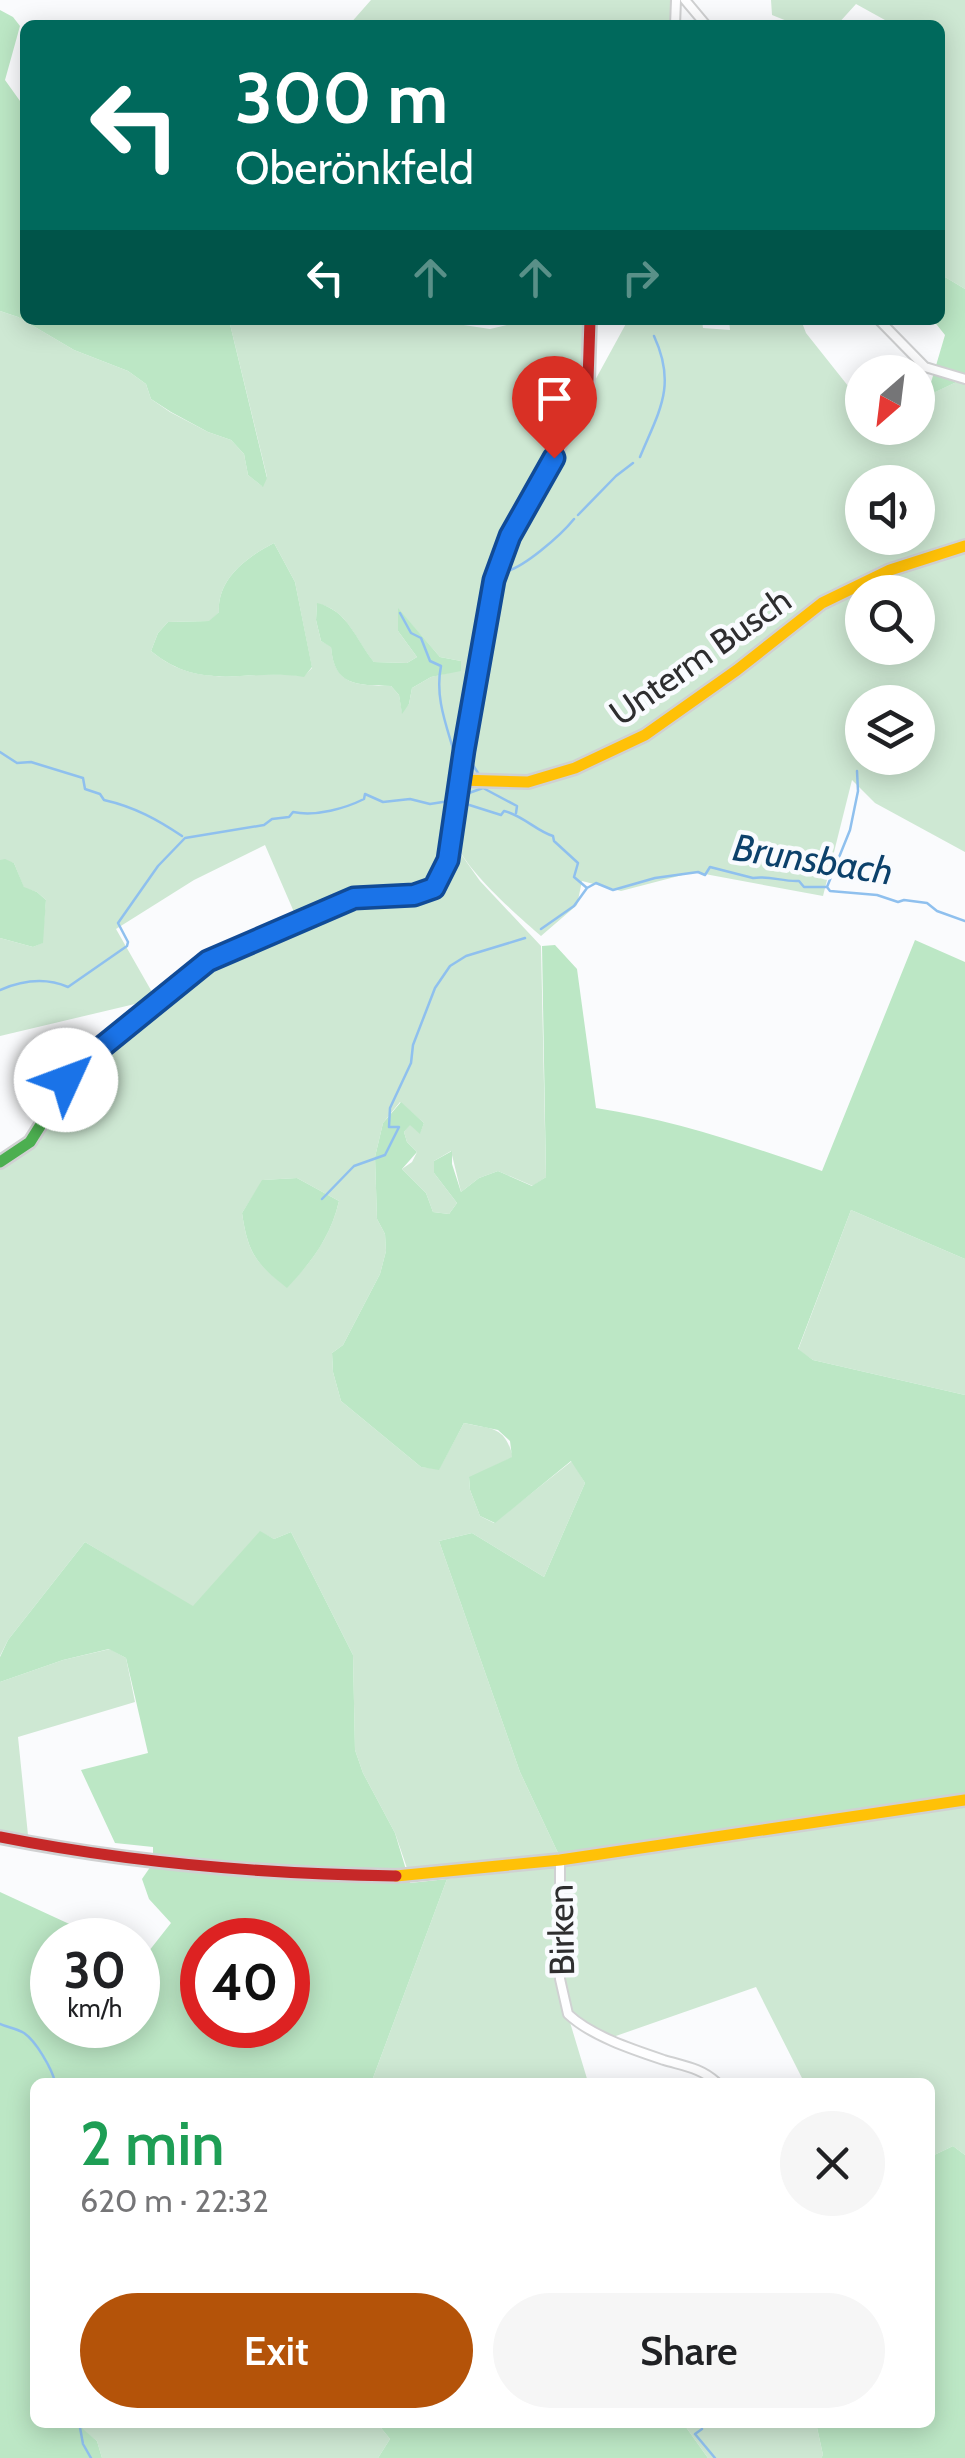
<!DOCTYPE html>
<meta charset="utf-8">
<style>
body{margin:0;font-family:Cabin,sans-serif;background:#f6f6f6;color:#202124;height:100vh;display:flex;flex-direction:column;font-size:38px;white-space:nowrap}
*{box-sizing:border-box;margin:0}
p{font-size:32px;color:#757577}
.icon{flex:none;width:55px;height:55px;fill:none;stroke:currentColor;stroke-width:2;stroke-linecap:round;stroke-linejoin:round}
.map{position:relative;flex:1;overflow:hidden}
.side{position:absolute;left:30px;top:2078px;width:905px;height:350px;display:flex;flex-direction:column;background:#fff;border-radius:15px;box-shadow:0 5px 25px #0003}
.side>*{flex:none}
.banner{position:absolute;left:20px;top:20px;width:925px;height:305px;border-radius:15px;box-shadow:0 5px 25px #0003;background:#00695c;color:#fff;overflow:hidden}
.needle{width:65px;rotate:208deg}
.fabs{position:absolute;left:845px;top:355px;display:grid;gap:20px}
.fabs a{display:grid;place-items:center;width:90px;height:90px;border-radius:50%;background:#fff;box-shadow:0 5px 25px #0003;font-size:50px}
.speed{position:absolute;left:30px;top:1918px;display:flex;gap:20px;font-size:50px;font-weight:700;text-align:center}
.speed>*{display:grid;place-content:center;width:130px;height:130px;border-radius:50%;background:#fff;box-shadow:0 5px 25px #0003;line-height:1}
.speed small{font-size:25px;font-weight:400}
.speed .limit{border:15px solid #d22;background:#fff;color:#111}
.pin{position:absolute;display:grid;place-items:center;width:85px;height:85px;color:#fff;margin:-102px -42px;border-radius:50% 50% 50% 0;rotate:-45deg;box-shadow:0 0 10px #0007}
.pin .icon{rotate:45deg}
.me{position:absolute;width:110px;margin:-55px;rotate:47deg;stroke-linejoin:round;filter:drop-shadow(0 0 8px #0008)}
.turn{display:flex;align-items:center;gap:35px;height:210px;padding:0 50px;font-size:45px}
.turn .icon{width:130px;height:130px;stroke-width:2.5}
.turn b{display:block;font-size:70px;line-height:85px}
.lanes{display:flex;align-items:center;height:95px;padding:0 50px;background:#0003;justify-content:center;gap:50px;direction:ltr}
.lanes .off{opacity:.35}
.round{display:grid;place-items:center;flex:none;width:105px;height:105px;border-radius:52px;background:#f6f6f6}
.head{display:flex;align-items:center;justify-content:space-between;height:170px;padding:0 50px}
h1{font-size:60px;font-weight:600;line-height:75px;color:#1e9e55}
.cta{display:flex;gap:20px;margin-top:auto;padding:20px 50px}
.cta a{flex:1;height:115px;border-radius:60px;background:#b45309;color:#fff;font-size:40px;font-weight:600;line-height:115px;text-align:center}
.cta a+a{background:#f6f6f6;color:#202124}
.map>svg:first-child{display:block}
.green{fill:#cee8d3;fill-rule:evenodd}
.forest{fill:#bce7c5;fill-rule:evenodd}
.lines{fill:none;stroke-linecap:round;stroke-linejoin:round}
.stream{stroke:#8fc0ee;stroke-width:2.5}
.street-casing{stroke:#d0d1d2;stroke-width:12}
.fast-casing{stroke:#d0d1d2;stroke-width:16}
.slow-casing{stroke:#d0d1d2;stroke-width:16}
.jam-casing{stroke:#d0d1d2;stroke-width:16}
.street{stroke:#fefeff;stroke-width:8}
.fast{stroke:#4caf50;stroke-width:11}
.slow{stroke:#ffc107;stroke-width:11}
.jam{stroke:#c62828;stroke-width:11}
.route-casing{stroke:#114b97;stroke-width:25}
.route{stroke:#1a73e8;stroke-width:18}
.labels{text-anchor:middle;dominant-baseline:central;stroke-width:9;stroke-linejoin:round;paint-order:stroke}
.street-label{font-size:35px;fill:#2e2e2f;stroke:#f9fbfe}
.water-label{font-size:38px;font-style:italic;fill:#0c416b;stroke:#f9fbfe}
</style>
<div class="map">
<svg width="965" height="2458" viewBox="0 0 965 2458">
<rect width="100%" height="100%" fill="#fafbfd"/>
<!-- green -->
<path class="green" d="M 371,0 L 674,0 L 673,25 L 349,25 Z
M 771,0 L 965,0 L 965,289 L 940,274 L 940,25 L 894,25 L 856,4 L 837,25 L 797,25 L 772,15 Z
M 0,311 L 18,317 L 74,350 L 128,371 L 146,384 L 151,399 L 170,412 L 208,432 L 231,440 L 244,454 L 248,475 L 262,486 L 267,477 L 229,320 L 454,320 L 457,324 L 490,329 L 527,320 L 583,320 L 585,388 L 580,405 L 512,532 L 628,320 L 702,320 L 703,328 L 730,330 L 729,320 L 801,320 L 806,333 L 860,401 L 862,428 L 918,428 L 918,400 L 965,378 L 965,546 L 890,570 L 822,603 L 737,670 L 645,735 L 575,768 L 528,782 L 460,780 L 486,612 L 508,540 L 499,557 L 484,610 L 447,859 L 430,890 L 435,889 L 450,861 L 451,840 L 480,881 L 541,946 L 546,1177 L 533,1186 L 498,1171 L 479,1178 L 461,1192 L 451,1151 L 434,1161 L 434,1173 L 457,1203 L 449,1214 L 433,1212 L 426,1193 L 402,1169 L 412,1162 L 417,1152 L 407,1142 L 404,1132 L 410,1124 L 420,1133 L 424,1123 L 400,1102 L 383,1123 L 375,1157 L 377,1219 L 385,1234 L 386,1251 L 380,1274 L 343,1345 L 332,1353 L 333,1372 L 341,1401 L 421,1467 L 439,1469 L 464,1423 C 493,1430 504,1425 513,1457 L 469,1478 L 470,1490 L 480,1516 L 494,1523 L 572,1461 L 585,1483 L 544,1577 L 472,1533 L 439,1541 L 520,1772 L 558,1853 L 408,1871 L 395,1833 L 363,1773 L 355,1750 L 353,1655 L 291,1532 L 274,1539 L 260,1532 L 193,1607 L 85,1542 L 8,1640 L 0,1656 L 0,1162 L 30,1142 L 76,1069 L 195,970 L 239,945 L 301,919 L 297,919 L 265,845 L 194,880 L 116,929 L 156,999 L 0,1036 L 0,938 L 33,947 L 42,943 L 46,900 L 37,892 L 24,888 L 14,863 L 0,860 ZM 862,482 L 918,482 L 918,538 L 862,538 ZM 274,543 L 295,582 L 312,668 L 304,676 C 245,668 202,693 151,651 L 158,633 L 168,622 L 210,621 L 219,612 C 217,579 247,557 274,543 ZM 317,604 C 347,608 356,641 374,662 L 407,663 L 417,657 L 398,631 L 399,610 L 440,657 L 461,661 L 461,670 L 431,677 L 412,688 L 409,704 L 402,712 L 399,695 L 391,686 C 356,685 334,686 331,646 L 321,641 L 316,620 ZM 297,1178 L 339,1201 C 331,1236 312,1262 287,1287 C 255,1263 248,1253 242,1213 L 263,1180 Z
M 965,549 L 965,852 L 875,803 L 852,780 L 823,896 L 694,872 L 621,891 L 582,881 L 577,905 L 541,936 C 518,916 460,866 454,837 C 452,825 460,795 462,782 L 528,786 L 647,738 L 823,605 L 893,572 ZM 862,592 L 918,592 L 918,648 L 862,648 ZM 862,702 L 918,702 L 918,758 L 862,758 Z
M 851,1210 L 965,1259 L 965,1395 L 813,1360 L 798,1350 Z
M 110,1649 L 126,1658 L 135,1702 L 18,1737 L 28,1835 L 26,1838 L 0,1836 L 0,1682 L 63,1660 Z
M 965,1807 L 965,2155 L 953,2146 L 930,2157 L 930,2082 L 804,2082 L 756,1987 L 613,2037 L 569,2019 L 588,2082 L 381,2082 L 373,2078 L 447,1879 Z
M 81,2423 L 377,2423 L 390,2439 L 378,2458 L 102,2458 L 97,2441 L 82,2429 Z
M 683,2423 L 816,2423 L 823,2455 L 821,2458 L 708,2458 Z"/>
<!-- forest -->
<path class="forest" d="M 0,10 L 13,17 L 20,26 L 5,80 L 25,108 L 25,320 L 229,320 L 267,478 L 263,487 L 248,475 L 244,454 L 231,440 L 208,432 L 171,412 L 151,399 L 146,384 L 128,371 L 74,350 L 18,317 L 0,311 Z
M 940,274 L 965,289 L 965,378 L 927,396 L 945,335 L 933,320 L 940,320 Z
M 274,543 L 295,582 L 312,667 L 304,677 C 245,668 202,693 151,651 L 158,633 L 168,622 L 209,621 L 219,612 C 217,579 247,557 274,543 Z
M 317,603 C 348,610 356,640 374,662 L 407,663 L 417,657 L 398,631 L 398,608 L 440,657 L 461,661 L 461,671 L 431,677 L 412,688 L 409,704 L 402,714 L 399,695 L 391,686 C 356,685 334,686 331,647 L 321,641 L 316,620 Z
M 5,859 L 14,863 L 24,887 L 37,892 L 46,900 L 43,943 L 33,947 L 0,938 L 0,860 Z
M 915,940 L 965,962 L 965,1259 L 851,1210 L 798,1349 L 813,1360 L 965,1395 L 965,1793 L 878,1810 L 558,1853 L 520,1772 L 439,1541 L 472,1533 L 544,1577 L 585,1483 L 571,1461 L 495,1523 L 480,1516 L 470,1490 L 469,1477 L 512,1457 L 510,1441 L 498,1430 L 464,1423 L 439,1470 L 421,1467 L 341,1401 L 333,1372 L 332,1353 L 343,1345 L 380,1274 L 386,1251 L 385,1234 L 377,1219 L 375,1157 L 383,1123 L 401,1102 L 424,1123 L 420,1134 L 410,1125 L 404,1132 L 407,1142 L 417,1152 L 402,1169 L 426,1193 L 433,1212 L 449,1214 L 457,1203 L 434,1173 L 434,1161 L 452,1151 L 452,1164 L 461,1192 L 479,1178 L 498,1171 L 532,1186 L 546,1177 L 542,946 L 555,945 L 577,969 L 596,1108 C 675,1120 747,1145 822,1171 Z
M 297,1178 L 339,1201 C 331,1236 312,1262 287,1288 C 255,1263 248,1253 242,1213 L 262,1180 Z
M 260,1531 L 274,1539 L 291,1532 L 353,1655 L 355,1750 L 363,1773 L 395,1833 L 410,1883 L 447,1879 L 373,2078 L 381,2082 L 35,2082 L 35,2422 L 81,2423 L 83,2429 L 97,2441 L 102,2458 L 0,2458 L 0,1892 L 78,1928 L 75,1940 L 52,1940 L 52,2025 L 138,2025 L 138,1952 L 145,1956 L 171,1923 L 149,1899 L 142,1879 L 153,1863 L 153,1847 L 115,1843 L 81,1770 L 148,1753 L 126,1658 L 109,1649 L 63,1660 L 0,1682 L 0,1657 L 8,1640 L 85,1542 L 193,1606 ZM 202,1940 L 288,1940 L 288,2025 L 202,2025 Z
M 953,2146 L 965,2155 L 965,2458 L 821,2458 L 823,2455 L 816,2423 L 930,2422 L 930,2157 Z
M 377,2423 L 683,2423 L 708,2458 L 378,2458 L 390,2439 Z"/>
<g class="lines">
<!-- stream -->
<path class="stream" d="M 640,457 C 659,411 677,386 654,336
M 578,515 L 616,476 L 633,463
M 499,584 L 502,572 C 521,571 562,534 574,519
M 400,613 L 411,633 L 421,638 L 430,661 L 441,666 C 434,700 449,731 457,763
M 0,752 L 17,763 L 31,762 L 83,778 L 85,789 L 100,794 L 104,800 C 135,807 158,820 182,836
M 469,753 L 471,762 L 478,773
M 469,793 L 483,788 L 517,806 L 516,813
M 463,803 L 501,815 L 504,811 C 522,815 538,832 553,836 L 554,841 L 578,863 L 574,877 L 587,888 L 596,883 L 613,890 L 655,878 L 698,872 L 705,875 L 710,867 L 753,878 C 768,875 783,882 799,881 L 804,887 L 827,887 L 830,891 L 877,895 L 898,902 L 904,900 L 927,903 L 937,911 L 965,921
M 827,887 L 850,830 L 858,791 L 857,771
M 541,929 L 574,906 L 587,888
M 0,990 C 21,981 45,977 68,987 L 127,946 L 128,942 L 118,923 L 158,866 L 185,838 L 264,825 L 272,819 L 289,817 L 293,812 C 316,817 346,808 364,799 L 365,794 L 383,802 L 410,799 L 430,804 L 449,801
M 322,1199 L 354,1166 L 385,1155 L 399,1127 L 389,1127 L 390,1108 L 411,1063 L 413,1045 L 435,988 L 450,966 L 466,956 L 525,938
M 0,2024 C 7,2027 17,2029 24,2033 C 36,2041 52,2069 55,2082
M 79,2422 L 83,2444 L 91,2458
M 702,2429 L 695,2434 L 715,2458"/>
<!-- street casing -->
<g class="street-casing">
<path id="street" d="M 685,0 L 706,25
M 675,25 L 676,0
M 879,320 L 925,367 L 965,379
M 560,1860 L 560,1979 L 568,2014 C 591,2036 634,2050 664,2060 C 684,2066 701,2068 716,2082"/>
</g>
<!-- fast casing -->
<g class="fast-casing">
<path id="fast" d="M 0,1162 L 30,1142 L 76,1069 L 208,961 L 354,898 L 427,892 L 437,884 L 448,859 L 494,580 L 510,536 L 554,456"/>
</g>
<!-- slow casing -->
<g class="slow-casing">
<path id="slow" d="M 460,780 L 528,782 L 575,768 L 645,735 L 737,670 L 822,603 L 890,570 L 965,546
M 396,1876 L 560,1860 L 965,1800"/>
</g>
<!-- jam casing -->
<g class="jam-casing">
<path id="jam" d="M 554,456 L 582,405 L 588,380 L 590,320
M 0,1837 C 130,1863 263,1874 396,1876"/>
</g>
<!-- street -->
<use href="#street" class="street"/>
<!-- fast -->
<use href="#fast" class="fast"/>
<!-- slow -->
<use href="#slow" class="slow"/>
<!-- jam -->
<use href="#jam" class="jam"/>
</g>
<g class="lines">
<!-- route casing -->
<g class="route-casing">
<path id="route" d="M 66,1080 L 76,1068 L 208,961 L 354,898 L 414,895 L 434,888 L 448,860 L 464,750 L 494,580 L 510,536 L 554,458"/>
</g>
<!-- route -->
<use href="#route" class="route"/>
</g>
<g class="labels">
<!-- street labels -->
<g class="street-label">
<text transform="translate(700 656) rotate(-35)">Unterm Busch</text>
<text transform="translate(561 1930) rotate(-91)">Birken</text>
</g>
<!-- water labels -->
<g class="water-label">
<text transform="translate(813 859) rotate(9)">Brunsbach</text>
</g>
</g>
</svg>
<div class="fabs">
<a><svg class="needle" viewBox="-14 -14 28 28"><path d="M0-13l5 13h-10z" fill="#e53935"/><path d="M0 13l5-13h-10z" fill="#757577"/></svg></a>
<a><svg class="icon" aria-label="sound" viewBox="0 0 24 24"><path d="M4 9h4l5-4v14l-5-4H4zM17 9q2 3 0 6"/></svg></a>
<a><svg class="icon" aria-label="search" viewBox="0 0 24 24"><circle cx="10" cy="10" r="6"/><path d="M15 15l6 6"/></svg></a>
<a><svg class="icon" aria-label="layers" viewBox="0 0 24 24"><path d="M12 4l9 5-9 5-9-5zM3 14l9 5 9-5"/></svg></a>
</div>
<div class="speed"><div>30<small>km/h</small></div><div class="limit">40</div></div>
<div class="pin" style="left:554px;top:458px;background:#d93025"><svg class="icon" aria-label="arrive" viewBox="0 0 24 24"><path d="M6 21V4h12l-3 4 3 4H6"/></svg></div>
<svg class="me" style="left:66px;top:1080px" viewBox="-20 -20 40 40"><circle r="19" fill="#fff"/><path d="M0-13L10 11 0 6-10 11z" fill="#1a73e8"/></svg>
<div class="banner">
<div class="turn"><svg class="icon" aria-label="left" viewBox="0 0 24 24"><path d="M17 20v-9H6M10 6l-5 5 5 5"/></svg><div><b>300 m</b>Oberönkfeld</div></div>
<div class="lanes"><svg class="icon" aria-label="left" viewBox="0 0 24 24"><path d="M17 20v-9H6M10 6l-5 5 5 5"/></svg><svg class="icon off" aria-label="ahead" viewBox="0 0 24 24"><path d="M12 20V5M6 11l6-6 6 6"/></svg><svg class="icon off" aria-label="ahead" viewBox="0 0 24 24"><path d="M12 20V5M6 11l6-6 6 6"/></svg><svg class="icon off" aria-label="right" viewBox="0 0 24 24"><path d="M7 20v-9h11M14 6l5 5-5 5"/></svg></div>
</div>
<section class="side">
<div class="head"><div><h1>2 min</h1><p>620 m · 22:32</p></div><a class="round"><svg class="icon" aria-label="close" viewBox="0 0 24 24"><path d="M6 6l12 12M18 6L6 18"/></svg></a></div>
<div class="cta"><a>Exit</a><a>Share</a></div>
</section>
</div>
